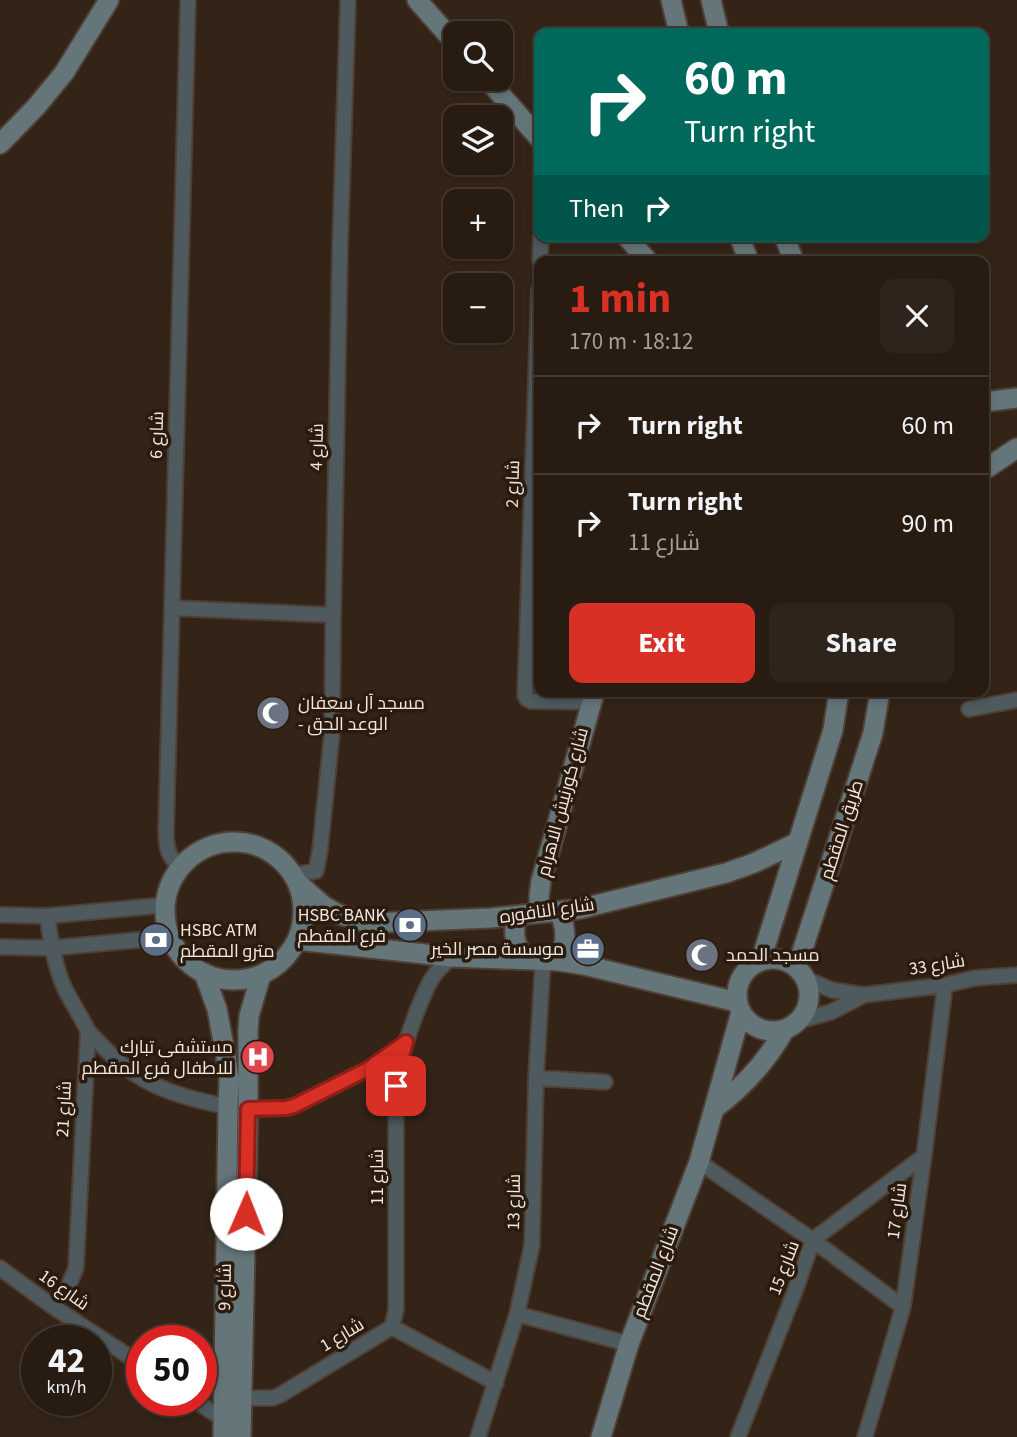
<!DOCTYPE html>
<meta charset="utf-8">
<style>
body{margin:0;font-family:"Source Sans 3",Cairo,sans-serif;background:#2f241b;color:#f1f3f6;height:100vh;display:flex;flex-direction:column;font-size:26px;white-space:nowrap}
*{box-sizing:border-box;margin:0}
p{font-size:23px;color:#a4a19f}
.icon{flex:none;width:38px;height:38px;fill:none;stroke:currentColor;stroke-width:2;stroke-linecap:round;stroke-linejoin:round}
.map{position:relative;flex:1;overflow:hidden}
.side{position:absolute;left:534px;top:256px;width:455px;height:441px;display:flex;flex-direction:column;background:#271b12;border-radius:14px;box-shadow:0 4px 10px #0003,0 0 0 2px #433932}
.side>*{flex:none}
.top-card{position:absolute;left:534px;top:28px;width:455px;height:214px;border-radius:14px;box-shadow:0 4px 10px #0003,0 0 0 2px #433932;background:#00695c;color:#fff;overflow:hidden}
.controls{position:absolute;left:443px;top:21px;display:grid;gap:14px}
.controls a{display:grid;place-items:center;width:70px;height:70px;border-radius:14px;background:#271b12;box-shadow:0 4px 10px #0003,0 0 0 2px #433932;font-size:35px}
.speed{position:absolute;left:21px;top:1325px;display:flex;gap:14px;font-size:35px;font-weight:700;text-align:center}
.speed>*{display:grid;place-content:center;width:91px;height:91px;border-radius:50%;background:#271b12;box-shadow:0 4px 10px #0003,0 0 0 2px #433932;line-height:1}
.speed small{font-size:18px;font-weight:400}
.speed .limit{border:10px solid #d22;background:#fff;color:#111}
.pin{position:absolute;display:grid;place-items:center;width:60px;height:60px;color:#fff;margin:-30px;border-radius:14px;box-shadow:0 4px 10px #0006}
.me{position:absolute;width:77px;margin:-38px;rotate:1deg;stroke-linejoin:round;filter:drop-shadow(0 0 5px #0008)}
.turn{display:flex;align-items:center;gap:24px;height:147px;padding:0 35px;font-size:32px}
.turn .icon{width:91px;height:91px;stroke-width:2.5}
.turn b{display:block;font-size:49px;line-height:60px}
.then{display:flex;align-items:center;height:66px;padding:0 35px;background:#0003;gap:14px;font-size:26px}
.round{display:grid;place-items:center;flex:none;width:74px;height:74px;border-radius:14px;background:#2f241b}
.headline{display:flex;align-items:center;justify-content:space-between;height:119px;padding:0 35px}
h1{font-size:42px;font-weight:700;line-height:52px;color:#d93025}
.action{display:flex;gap:14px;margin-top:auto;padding:14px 35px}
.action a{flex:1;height:80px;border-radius:14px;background:#d93025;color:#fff;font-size:28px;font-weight:700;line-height:80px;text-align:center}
.action a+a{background:#2f241b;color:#f1f3f6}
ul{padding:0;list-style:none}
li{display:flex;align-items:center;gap:21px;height:98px;padding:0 35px;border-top:2px solid #433932}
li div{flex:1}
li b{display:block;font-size:26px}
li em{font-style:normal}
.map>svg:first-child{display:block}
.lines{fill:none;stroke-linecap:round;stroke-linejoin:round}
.street-casing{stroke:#4f3f34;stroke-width:18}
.secondary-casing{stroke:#4f3f34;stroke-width:23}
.street{stroke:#4f5a5e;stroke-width:14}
.secondary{stroke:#65767b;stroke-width:19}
.route-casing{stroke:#8d1f18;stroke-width:18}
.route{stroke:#d93025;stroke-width:12}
.labels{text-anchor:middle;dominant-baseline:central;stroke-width:7;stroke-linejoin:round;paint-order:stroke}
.street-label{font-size:18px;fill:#f3e8e0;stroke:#2a1b0e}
.poi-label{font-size:18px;fill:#f3e8e0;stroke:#2a1b0e;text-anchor:start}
</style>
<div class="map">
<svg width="1017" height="1437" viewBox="0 0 1017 1437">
<rect width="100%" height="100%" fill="#342418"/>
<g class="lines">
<!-- street casing -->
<g class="street-casing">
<path id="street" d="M 540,261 L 541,236
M 539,290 L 525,695 L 527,699 L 531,701 L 591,702
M 172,608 L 333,615
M 969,709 L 1017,700
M 180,867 C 168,857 166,847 166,831 L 188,0
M 293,875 L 316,871 L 320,850 L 332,733 L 333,629 L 340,247 L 348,0
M 0,915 L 47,916 L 165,905
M 47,916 C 51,940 54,964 64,987 C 71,1002 81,1016 88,1031 L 76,1268 L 67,1289 L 52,1306
M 0,947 L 52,948 L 170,937
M 806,979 L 832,990 L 864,995 L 945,985 L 975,978 L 1017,975
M 798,1021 L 831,1012 L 864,995
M 88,1031 C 103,1047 119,1064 138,1076 C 165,1093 196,1100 228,1107
M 536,1078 L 605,1082
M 248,1109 L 286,1108 L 294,1106 L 368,1069 L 405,1043
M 699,1162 L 814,1241 L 903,1307
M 0,1268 L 52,1306 L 142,1365
M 517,1314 L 629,1344
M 392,1327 L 396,1310 L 396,1101 C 396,1068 406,1041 417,1011 C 422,1000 426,987 433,977 C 438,969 445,963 452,957
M 243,1398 L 273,1398 L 280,1395 L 392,1327 L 496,1383
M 194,1400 L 223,1419
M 478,1437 L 517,1314 L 532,1245 L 536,1078 L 543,960
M 738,1437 L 795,1291 L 810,1248 L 819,1235 L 826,1230 L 924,1156
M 865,1437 L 903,1307 L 924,1156 L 945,985"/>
</g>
<!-- secondary casing -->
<g class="secondary-casing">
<path id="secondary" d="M 417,0 L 455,43
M 671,0 L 679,33
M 711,0 L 719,33
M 487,79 L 539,138
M 0,144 L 36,107 L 64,73 L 109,0
M 626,236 L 648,261
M 739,236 L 749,261
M 784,236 L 794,261
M 984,402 L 1017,398
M 984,470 L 1017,448
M165 911a69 69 0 1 1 138 0a69 69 0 1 1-138 0Z
M 298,883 L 324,906 L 338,914 L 370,923 L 491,918 L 579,909 L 726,873 L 754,863 L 798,842
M 540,913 L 539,897 L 541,881 L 595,691
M 517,916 C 512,933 515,945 525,959
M 297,940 L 452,957 L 558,961 L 584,965 L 737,1002
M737 995a36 36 0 1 1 72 0a36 36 0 1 1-72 0Z
M 761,960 L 833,730 L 839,691
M 558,961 C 567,944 567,929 559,911
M 797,967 L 873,733 L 880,691
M 204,973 L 217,1009 L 226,1057 L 229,1079 L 228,1107 L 223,1437
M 715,1108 C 745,1086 767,1061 785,1029
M 241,1437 L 248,1109 L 248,1031 L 249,1016 L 261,975
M 601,1437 L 629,1344 L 699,1162 L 741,1012"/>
</g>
<!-- street -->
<use href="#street" class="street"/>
<!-- secondary -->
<use href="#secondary" class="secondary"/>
</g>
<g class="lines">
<!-- route casing -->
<g class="route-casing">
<path id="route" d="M 246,1214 L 248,1109 L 286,1108 L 294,1106 L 368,1069 L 406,1042 L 398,1071 L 396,1086"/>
</g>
<!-- route -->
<use href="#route" class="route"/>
</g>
<!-- icons -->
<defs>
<g id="mosque-disc" transform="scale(1.75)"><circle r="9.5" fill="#6b7280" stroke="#2a1b0e"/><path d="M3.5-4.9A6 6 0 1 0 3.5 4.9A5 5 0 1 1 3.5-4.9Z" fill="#fff"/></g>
<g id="bank-disc" transform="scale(1.75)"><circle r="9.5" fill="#5c6f8a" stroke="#2a1b0e"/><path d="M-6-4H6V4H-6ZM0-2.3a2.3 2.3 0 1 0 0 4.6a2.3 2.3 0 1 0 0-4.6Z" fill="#fff"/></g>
<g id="office-disc" transform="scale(1.75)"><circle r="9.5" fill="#5c6f8a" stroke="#2a1b0e"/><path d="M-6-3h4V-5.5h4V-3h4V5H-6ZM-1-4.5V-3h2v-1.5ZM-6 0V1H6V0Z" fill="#fff"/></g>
<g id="hospital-disc" transform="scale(1.75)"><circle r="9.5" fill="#e0444e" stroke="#2a1b0e"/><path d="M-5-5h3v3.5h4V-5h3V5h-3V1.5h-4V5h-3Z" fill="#fff"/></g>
</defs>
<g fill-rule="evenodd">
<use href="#mosque-disc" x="273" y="713"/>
<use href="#bank-disc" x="410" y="925"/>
<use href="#bank-disc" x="156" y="940"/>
<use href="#office-disc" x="588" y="949"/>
<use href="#mosque-disc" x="702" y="955"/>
<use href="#hospital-disc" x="258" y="1057"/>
</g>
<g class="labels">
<!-- street labels -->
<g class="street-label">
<text transform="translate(157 435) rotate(-88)">شارع 6</text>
<text transform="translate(317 447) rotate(-89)">شارع 4</text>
<text transform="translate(513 484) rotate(-88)">شارع 2</text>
<text transform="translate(563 802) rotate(-75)">شارع كورنيش الاهرام</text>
<text transform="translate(842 830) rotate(-72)">طريق المقطم</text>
<text transform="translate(547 911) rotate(-8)">شارع النافوره</text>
<text transform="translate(937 965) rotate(-9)">شارع 33</text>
<text transform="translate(64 1109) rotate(-87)">شارع 21</text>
<text transform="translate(377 1177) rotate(-90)">شارع 11</text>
<text transform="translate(514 1202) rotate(-89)">شارع 13</text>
<text transform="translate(897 1211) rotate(-82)">شارع 17</text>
<text transform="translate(784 1268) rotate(-69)">شارع 15</text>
<text transform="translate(656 1272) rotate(-69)">شارع المقطم</text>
<text transform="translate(225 1287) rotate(-89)">شارع 9</text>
<text transform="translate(64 1290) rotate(35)">شارع 16</text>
<text transform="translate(342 1335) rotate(-31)">شارع 1</text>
</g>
<!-- poi labels -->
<g class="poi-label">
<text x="298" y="703">مسجد آل سعفان<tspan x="298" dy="21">- الوعد الحق</tspan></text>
<text x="386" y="915" text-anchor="end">HSBC BANK<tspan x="386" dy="21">فرع المقطم</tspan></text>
<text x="180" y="930">HSBC ATM<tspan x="180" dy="21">مترو المقطم</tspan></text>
<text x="564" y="949" text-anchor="end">موسسة مصر الخير</text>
<text x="726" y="955">مسجد الحمد</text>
<text x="233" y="1047" text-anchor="end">مستشفى تبارك<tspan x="233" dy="21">للاطفال فرع المقطم</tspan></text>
</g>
</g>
</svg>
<div class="controls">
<a><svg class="icon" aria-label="search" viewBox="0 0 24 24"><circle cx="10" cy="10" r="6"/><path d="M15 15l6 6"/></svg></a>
<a><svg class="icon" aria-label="layers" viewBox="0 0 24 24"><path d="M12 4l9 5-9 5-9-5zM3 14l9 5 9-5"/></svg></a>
<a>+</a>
<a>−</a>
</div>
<div class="speed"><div>42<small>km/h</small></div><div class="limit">50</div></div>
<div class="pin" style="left:396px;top:1086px;background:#d93025"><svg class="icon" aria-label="arrive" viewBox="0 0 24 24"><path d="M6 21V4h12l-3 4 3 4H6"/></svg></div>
<svg class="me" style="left:246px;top:1214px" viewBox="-20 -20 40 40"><circle r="19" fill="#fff"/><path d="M0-13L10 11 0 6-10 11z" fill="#d93025"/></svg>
<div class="top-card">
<div class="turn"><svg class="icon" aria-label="right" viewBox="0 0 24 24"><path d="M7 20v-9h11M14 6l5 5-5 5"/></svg><div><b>60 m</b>Turn right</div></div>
<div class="then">Then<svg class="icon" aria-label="right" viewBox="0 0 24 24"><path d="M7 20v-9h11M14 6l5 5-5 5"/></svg></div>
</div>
<section class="side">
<div class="headline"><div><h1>1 min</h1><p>170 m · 18:12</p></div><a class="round"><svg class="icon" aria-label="close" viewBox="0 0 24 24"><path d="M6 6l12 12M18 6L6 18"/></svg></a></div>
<ul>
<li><svg class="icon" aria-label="right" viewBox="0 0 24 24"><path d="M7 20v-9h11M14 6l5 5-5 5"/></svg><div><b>Turn right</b></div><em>60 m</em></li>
<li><svg class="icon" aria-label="right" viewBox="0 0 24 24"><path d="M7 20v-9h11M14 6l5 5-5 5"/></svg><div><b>Turn right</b><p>شارع 11</p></div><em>90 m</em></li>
</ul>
<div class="action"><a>Exit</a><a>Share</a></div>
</section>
</div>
